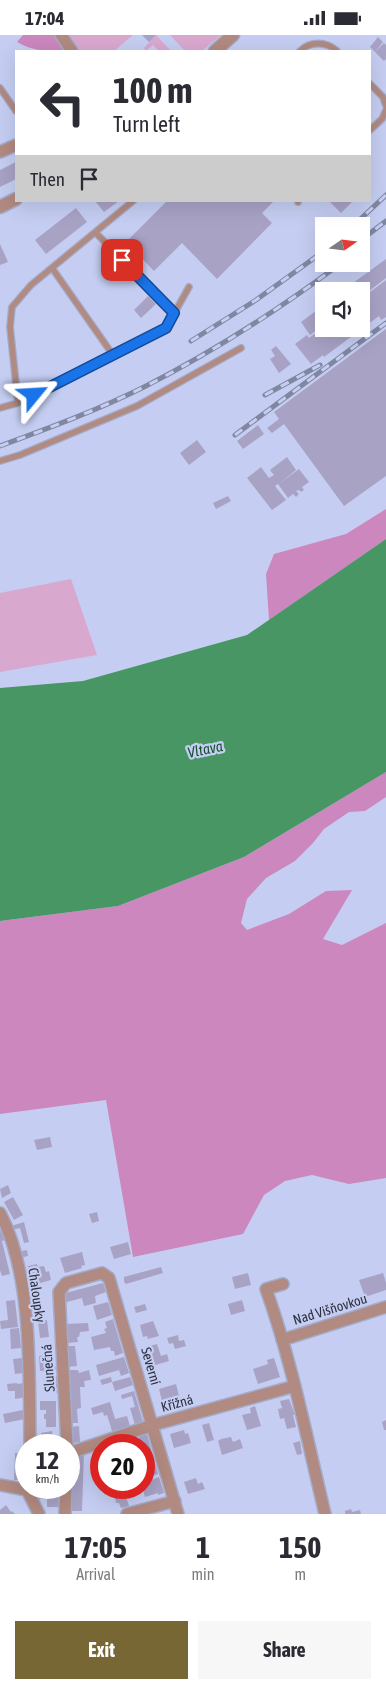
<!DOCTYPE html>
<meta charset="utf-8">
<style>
body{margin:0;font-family:"Asap Condensed",sans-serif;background:#f7f7f7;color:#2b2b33;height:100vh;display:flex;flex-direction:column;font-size:19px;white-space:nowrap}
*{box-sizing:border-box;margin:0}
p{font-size:16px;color:#7c7c81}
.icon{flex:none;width:28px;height:28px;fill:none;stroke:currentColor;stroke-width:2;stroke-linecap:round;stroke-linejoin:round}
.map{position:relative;height:1479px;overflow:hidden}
.panel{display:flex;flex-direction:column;background:#fff;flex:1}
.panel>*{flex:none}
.banner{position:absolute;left:15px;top:15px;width:356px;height:152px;border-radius:0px;box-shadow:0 5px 20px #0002;background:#fff;color:#2b2b33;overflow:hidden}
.needle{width:32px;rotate:76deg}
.buttons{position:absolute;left:315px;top:182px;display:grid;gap:10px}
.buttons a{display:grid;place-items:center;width:55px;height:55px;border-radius:0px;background:#fff;box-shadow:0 5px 20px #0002;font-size:25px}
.speed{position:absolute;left:15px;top:1399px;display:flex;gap:10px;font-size:25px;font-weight:700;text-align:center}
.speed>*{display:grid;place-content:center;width:65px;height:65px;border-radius:50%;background:#fff;box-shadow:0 5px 20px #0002;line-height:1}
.speed small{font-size:12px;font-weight:400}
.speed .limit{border:8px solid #d22;background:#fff;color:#111}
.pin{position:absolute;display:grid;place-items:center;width:42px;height:42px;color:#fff;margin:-21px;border-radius:10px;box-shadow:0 2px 8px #0006}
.me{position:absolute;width:55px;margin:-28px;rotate:63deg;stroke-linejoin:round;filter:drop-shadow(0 0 4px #0008)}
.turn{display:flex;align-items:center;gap:18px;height:105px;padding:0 15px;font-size:22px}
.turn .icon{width:65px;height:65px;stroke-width:2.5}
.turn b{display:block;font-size:35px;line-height:42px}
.then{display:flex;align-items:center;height:48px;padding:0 15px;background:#0003;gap:10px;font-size:19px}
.eta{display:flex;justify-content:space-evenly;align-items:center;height:85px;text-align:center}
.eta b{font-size:30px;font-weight:700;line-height:35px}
.primary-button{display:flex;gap:10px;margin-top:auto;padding:10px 15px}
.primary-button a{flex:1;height:58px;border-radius:0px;background:#766735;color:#fff;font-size:20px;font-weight:700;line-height:58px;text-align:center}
.primary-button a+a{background:#f7f7f7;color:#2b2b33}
.status{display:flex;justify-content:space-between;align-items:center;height:35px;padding:0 25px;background:#fff;direction:ltr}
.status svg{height:14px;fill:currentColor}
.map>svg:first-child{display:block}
.green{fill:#d9a8cf}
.forest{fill:#cb87be}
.water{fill:#479664}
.building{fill:#a8a2c5}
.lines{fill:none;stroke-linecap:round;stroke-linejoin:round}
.service-casing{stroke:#a4accb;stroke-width:8}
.minor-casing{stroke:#a4accb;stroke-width:14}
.tertiary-casing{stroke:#a4accb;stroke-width:15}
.service{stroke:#b18a81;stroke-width:5.5}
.minor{stroke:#b18a81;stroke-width:11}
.tertiary{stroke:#b18a81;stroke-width:12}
.rail-casing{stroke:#8087a1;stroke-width:5}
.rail{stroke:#c5cef2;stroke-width:3;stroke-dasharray:9;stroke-linecap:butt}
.route-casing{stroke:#114b97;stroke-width:12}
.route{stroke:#1a73e8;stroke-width:9}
.labels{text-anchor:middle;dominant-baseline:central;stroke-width:4.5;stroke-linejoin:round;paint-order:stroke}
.street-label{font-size:14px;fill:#2e3240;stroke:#c5cef2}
.water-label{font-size:15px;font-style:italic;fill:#15502e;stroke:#c5cef2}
</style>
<div class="status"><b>17:04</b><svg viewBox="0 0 49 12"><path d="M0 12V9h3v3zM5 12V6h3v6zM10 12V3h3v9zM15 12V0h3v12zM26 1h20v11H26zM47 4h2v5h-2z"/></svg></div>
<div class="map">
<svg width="386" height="1479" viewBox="0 0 386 1479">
<rect width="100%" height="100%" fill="#c5cef2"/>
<!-- green -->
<path class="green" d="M 66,0 L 133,0 L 114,16 L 76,16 Z
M 156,0 L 171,16 L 159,16 L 153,10 L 146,16 L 144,13 Z
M 170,0 L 221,0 L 202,16 L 185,16 Z
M 71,544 L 97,620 L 0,637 L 0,558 Z"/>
<!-- forest -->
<path class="forest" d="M 23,0 L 58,0 L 69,16 C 50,16 34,17 17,7 Z
M 386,474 L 386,504 L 269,585 L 266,539 L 274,519 L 346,499 Z
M 386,737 L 386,762 L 365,776 L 349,777 L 324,794 L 313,808 L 295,826 L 266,843 L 247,864 L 241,888 L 247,895 L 289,879 L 326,856 L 352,855 L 323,904 L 342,910 L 386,888 L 386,1143 L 349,1149 L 312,1140 L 285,1146 L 264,1160 L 243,1199 L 133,1222 L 106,1065 L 0,1079 L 0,886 L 118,871 L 244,822 Z"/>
<!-- water -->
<path class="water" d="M 386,504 L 386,737 L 244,822 L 118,871 L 0,886 L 0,653 L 83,646 L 247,600 Z"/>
<!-- building -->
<path class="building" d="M 142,0 L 156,0 L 149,7 Z
M 378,2 L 383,7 L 375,17 L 370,12 Z
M 384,8 L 386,10 L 386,24 L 384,26 L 375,17 Z
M 16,127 L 16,144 L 0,152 L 0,135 Z
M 95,166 L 119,166 L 104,177 Z
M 167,166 L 274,166 L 262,178 L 272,188 L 217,244 L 182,208 L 154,236 L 126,207 Z
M 329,166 L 353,166 L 341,178 Z
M 76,173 L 87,187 L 46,219 L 35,205 Z
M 0,209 L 8,227 L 0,230 Z
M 386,224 L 386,243 L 361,262 L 361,256 L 342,256 Z
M 386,245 L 386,282 L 381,285 L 379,281 L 324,322 L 323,320 L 311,329 L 295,309 L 307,300 L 309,303 L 324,292 L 324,294 L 361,294 L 361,264 Z
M 148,261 L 156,269 L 141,283 L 134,275 Z
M 324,270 L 324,290 L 310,300 L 301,287 Z
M 386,294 L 386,441 L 344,471 L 284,389 L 272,398 L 267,393 L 279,384 L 274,377 Z
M 276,311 L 291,329 L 279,338 L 270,324 L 275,321 L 271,315 Z
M 258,390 L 264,399 L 243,414 L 237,406 Z
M 197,405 L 206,417 L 189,430 L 180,418 Z
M 287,422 L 296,435 L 280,448 L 299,434 L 309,447 L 302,452 L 304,455 L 301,457 L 299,455 L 296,456 L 299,459 L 296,462 L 293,459 L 288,463 L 278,449 L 275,451 L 286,465 L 272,475 L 247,443 L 261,432 L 269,443 L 274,440 L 270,435 Z
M 228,461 L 231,466 L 216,474 L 213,468 Z
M 50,1102 L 52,1112 L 37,1115 L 34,1105 Z
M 8,1150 L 11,1158 L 2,1163 L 0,1154 Z
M 13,1162 L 23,1180 L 14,1185 L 4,1167 Z
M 97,1177 L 99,1186 L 92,1188 L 89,1179 Z
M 24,1187 L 29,1207 L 24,1208 L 20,1193 L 12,1195 L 11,1191 Z
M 3,1195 L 5,1205 L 2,1206 L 10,1239 L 2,1241 L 0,1235 L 0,1196 Z
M 128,1207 L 131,1219 L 114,1224 L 110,1212 Z
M 27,1215 L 28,1221 L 19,1223 L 18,1217 Z
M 82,1217 L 85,1230 L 81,1231 L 82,1233 L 65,1238 L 60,1223 Z
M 37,1229 L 38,1232 L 44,1231 L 46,1237 L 49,1236 L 51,1245 L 33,1250 L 28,1231 Z
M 161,1232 L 163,1238 L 126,1249 L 124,1247 L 124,1242 Z
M 248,1238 L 251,1250 L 235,1254 L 232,1242 Z
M 383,1238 L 386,1248 L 386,1255 L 365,1262 L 359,1245 Z
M 103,1248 L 106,1257 L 95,1261 L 96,1268 L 84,1271 L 82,1263 L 63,1268 L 62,1259 Z
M 15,1265 L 18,1292 L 1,1294 L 0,1286 L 8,1285 L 6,1266 Z
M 242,1265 L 245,1276 L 231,1280 L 228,1269 Z
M 108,1267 L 112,1280 L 97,1285 L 93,1271 Z
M 145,1269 L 147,1275 L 136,1278 L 134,1272 Z
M 113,1284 L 123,1318 L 115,1321 L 114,1316 L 111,1316 L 110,1312 L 94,1315 L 91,1302 L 106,1298 L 104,1294 L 107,1293 L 105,1287 Z
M 47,1285 L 49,1302 L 40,1303 L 38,1286 Z
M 153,1286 L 159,1301 L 148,1304 L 147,1301 L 143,1302 L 140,1290 Z
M 88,1288 L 89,1296 L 80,1297 L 79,1302 L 77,1302 L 78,1307 L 67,1308 L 65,1289 Z
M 19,1293 L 21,1313 L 11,1314 L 10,1294 Z
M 178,1300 L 179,1306 L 184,1305 L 186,1311 L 175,1314 L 173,1308 L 169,1309 L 167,1303 Z
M 157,1309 L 161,1321 L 167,1319 L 169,1326 L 152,1331 L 146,1312 Z
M 67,1311 L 75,1311 L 77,1331 L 68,1332 Z
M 53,1319 L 53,1331 L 55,1330 L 56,1335 L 54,1335 L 54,1341 L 60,1341 L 61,1357 L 52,1358 L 51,1352 L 45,1353 L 44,1336 L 40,1336 L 39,1321 Z
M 124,1322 L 129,1338 L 121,1341 L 119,1335 L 99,1341 L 96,1330 Z
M 22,1323 L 24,1338 L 15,1339 L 13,1324 Z
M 274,1323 L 280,1342 L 258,1349 L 253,1334 L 268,1329 L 267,1325 Z
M 68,1335 L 78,1335 L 79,1338 L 89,1335 L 91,1345 L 84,1346 L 85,1352 L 80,1352 L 81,1373 L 77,1374 L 78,1388 L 72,1388 Z
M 111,1342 L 112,1347 L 130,1342 L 133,1350 L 115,1356 L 112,1347 L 102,1350 L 100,1345 Z
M 17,1348 L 17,1349 L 25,1348 L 27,1362 L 15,1364 L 15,1356 L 8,1356 L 7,1349 Z
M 176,1349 L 180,1365 L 163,1370 L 159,1354 Z
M 134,1356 L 143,1387 L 135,1390 L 130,1373 L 135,1372 L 132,1361 L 122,1364 L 121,1360 Z
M 289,1364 L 295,1380 L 293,1380 L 296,1392 L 287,1394 L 284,1383 L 280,1384 L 278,1374 L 282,1373 L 280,1366 Z
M 40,1366 L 56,1366 L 56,1392 L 46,1392 L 46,1384 L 44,1384 L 44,1379 L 46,1379 L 46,1375 L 40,1375 Z
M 110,1367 L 115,1384 L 127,1381 L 130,1391 L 112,1396 L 107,1380 L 104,1381 L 103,1377 L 93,1380 L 91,1373 Z
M 255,1371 L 261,1391 L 247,1395 L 242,1380 L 251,1378 L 250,1373 Z
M 23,1375 L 25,1384 L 5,1388 L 3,1379 Z
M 386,1385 L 386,1395 L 384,1395 L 382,1387 Z
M 209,1388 L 214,1405 L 207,1407 L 202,1390 Z
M 79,1391 L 80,1407 L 72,1408 L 70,1392 Z
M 184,1395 L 185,1399 L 188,1398 L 191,1408 L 174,1413 L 170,1399 Z
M 52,1396 L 54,1410 L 42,1410 L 41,1398 Z
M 147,1399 L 152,1418 L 145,1421 L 144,1410 L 141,1410 L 139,1402 Z
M 231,1402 L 233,1407 L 240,1404 L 243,1413 L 222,1420 L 218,1406 L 221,1404 Z
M 300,1406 L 302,1419 L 297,1420 L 293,1408 Z
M 24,1417 L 23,1445 L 14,1445 L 15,1418 Z
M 84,1418 L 82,1476 L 70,1476 L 72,1422 Z
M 153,1420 L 158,1439 L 150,1441 L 145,1423 Z
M 159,1442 L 164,1458 L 158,1460 L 158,1458 L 145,1462 L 142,1452 L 144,1452 L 144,1448 Z
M 196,1443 L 198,1449 L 202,1447 L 205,1454 L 188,1459 L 184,1447 Z
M 37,1452 L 58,1452 L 59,1472 L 47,1472 L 47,1464 L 38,1464 Z
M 114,1452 L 123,1452 L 129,1471 L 121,1473 L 119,1468 L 116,1468 L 115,1463 L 117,1462 Z
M 6,1470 L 11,1477 L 12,1476 L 15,1479 L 0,1479 L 0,1475 Z
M 351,1474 L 352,1477 L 360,1475 L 361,1479 L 345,1479 L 345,1476 Z"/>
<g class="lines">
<!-- service casing -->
<g class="service-casing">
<path id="service" d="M 300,16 C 310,6 326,6 337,16
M 370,49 L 383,62 L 386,71
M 0,53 L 16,76
M 370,95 L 382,84 L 386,75
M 298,167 L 298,166
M 96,198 L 174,278
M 52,233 L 113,320
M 18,368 L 166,293 L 189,252
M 0,373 L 18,368 L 10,292 L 12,272 L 31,250 L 133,166
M 0,426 L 20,420 L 137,371 L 241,313"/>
</g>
<!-- minor casing -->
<g class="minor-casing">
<path id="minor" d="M 61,0 L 72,16
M 0,117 L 16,110
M 0,1178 C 33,1240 29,1340 30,1410
M 283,1249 L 266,1254 C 292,1327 307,1404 325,1479
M 282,1305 L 386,1272
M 67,1410 L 59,1257 L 66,1248 L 102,1238 L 109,1243 L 178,1479
M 69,1418 L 153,1390 L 295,1351
M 0,1450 L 27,1455 L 39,1479
M 65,1479 L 66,1452
M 127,1479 L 175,1466"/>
</g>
<!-- tertiary casing -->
<g class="tertiary-casing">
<path id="tertiary" d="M 215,16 L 233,0
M 0,172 L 16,164"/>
</g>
<!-- service -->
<use href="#service" class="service"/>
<!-- minor -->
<use href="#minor" class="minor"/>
<!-- tertiary -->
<use href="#tertiary" class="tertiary"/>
<!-- rail casing -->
<g class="rail-casing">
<path id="rail" d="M 353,191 L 386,160
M 361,205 L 386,186
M 191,306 L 256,265 L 324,216
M 265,360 L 320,330
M 235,400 L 386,288
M 0,411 C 49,393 98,375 144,352 C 213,317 278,275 340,229"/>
</g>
<!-- rail -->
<use href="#rail" class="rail"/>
</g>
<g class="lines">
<!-- route casing -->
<g class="route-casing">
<path id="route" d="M 34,360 L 166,293 L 174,278 L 122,225"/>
</g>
<!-- route -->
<use href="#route" class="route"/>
</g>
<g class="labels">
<!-- street labels -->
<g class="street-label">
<text transform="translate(37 1260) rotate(82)">Chaloupky</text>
<text transform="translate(330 1274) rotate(-17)">Nad Višňovkou</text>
<text transform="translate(151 1331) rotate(74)">Severní</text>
<text transform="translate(48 1333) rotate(-94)">Slunečná</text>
<text transform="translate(177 1368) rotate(-15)">Křížná</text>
</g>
<!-- water labels -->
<g class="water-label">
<text transform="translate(205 714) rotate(-12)">Vltava</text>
</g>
</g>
</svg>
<div class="buttons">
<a><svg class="needle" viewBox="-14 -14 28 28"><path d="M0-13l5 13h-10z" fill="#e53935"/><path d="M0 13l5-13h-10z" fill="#7c7c81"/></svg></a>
<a><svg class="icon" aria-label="sound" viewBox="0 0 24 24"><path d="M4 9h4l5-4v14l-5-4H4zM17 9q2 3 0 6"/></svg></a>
</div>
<div class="speed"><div>12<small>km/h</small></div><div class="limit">20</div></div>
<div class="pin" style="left:122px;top:225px;background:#d93025"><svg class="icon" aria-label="arrive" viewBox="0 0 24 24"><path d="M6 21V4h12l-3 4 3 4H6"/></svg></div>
<svg class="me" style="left:34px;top:360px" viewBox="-20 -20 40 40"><path d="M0-17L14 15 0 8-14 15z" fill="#1a73e8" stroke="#fff" stroke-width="4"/></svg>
<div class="banner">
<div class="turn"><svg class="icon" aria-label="left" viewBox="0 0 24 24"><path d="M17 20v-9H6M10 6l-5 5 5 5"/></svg><div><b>100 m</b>Turn left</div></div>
<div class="then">Then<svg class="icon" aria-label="arrive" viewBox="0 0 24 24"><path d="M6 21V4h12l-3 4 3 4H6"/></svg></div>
</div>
</div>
<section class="panel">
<div class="eta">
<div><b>17:05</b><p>Arrival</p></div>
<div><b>1</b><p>min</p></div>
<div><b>150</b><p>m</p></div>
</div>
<div class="primary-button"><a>Exit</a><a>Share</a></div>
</section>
